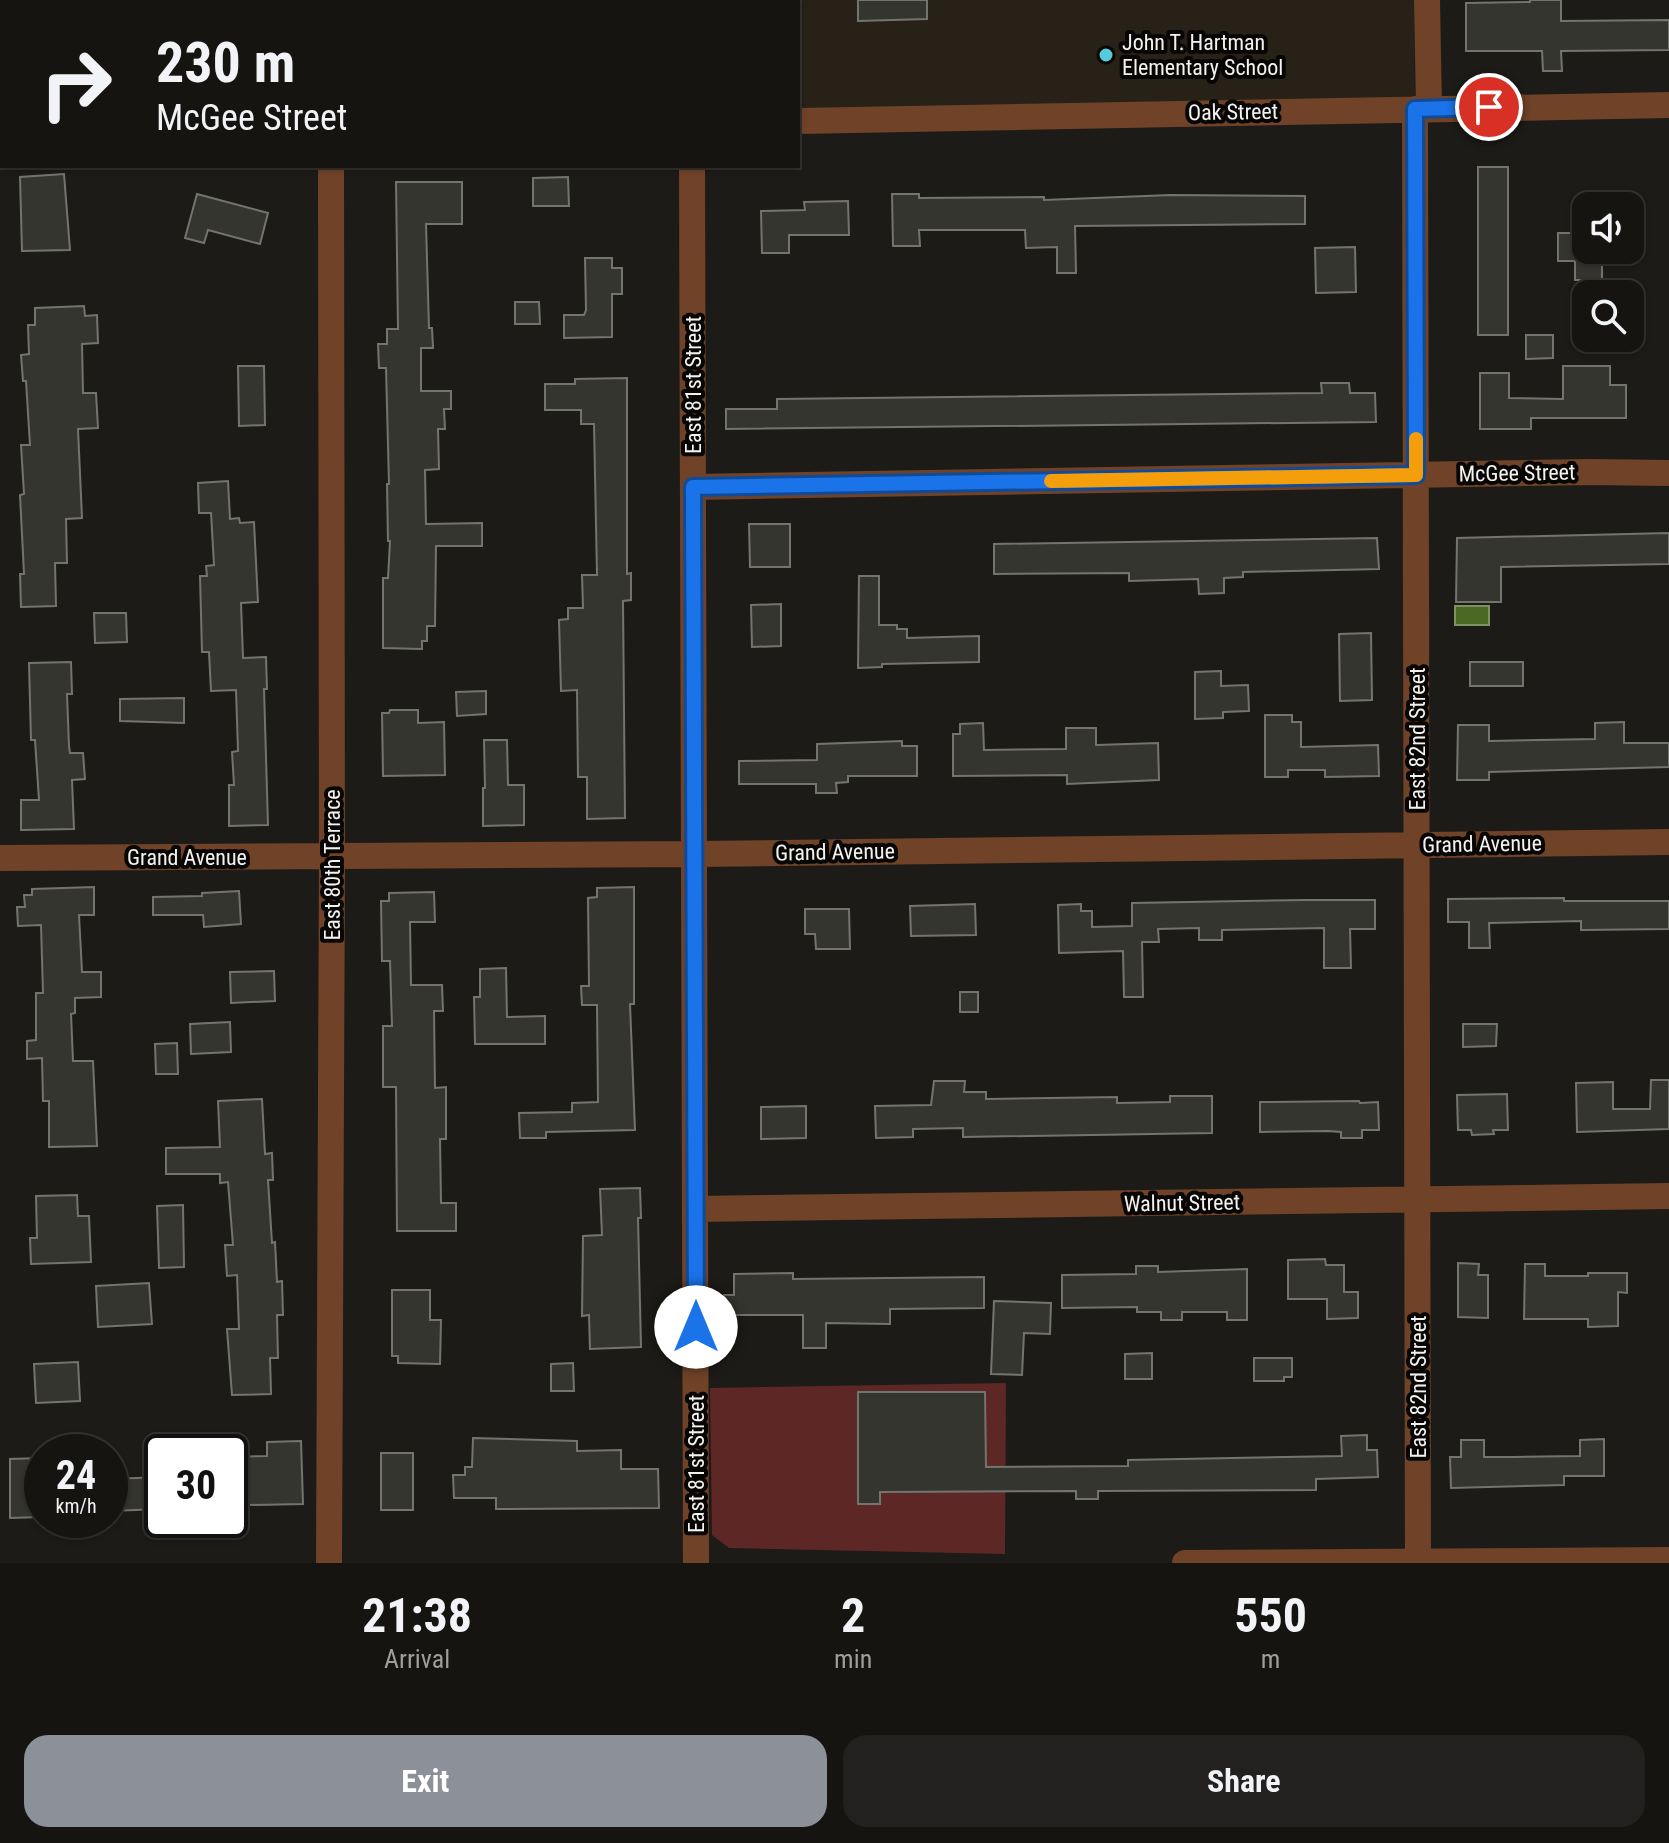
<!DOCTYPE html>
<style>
body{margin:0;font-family:"Roboto Condensed",sans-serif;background:#23211f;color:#f1f3f6;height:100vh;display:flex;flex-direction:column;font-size:30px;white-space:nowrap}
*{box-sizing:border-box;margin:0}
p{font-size:26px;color:#9e9e9f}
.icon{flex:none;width:44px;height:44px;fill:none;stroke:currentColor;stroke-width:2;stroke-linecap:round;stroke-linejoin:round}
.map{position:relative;height:1563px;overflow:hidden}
.side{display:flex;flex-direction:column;background:#161411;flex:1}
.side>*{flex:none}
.guide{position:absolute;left:0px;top:0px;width:800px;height:168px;box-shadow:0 2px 6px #0004,0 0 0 2px #353331;background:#161411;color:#f1f3f6;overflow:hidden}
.tools{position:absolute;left:1572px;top:192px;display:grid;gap:16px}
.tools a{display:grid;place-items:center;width:72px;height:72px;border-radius:16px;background:#161411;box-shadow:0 2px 6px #0004,0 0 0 2px #353331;font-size:40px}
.speed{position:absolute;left:24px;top:1434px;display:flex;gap:16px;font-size:40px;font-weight:700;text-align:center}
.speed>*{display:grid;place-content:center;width:104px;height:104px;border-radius:50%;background:#161411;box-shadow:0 2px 6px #0004,0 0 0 2px #353331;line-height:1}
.speed small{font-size:20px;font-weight:400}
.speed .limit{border:4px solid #111;border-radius:12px;background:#fff;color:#111}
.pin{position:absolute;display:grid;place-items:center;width:68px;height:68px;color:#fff;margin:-34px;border:4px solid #fff;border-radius:50%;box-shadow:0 2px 8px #0007}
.me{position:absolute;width:88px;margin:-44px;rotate:0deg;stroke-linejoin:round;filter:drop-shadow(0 0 6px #0008)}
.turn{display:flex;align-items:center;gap:28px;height:168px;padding:0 24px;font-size:36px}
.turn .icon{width:104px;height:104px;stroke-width:2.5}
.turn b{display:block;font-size:56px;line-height:68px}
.eta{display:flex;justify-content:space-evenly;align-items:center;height:136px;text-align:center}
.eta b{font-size:48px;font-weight:700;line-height:56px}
.button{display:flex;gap:16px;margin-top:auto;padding:16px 24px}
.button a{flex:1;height:92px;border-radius:24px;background:#8c9099;color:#fff;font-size:32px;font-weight:700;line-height:92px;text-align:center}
.button a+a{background:#23211f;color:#f1f3f6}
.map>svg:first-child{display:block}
.built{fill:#272118}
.green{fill:#5d2725}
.water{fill:#4b6922;stroke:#7e9260;stroke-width:2}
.building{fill:#353530;stroke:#74746e;stroke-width:2}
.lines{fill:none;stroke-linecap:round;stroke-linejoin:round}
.minor{stroke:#704328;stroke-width:26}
.route-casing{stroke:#114b97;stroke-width:20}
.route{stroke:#1a73e8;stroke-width:14}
.slow{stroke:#f59e0b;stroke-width:14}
.poi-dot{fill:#53cbda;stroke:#070605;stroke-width:3}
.labels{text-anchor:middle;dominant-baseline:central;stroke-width:8;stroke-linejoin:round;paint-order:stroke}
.poi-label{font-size:22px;fill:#f4f2ef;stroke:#070605;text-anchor:start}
.street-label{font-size:22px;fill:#f4f2ef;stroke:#070605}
</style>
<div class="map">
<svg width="1669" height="1563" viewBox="0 0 1669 1563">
<rect width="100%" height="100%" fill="#1d1b17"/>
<!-- built -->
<path class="built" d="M 687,0 L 1414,0 L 1415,109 L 798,121 L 798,2 Z"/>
<!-- green -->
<path class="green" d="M 1006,1383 L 1005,1554 L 729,1548 L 712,1535 L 710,1388 Z"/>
<!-- water -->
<path class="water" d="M 1455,606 L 1489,606 L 1489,625 L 1455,625 Z"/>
<!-- building -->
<path class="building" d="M 858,0 L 927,0 L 927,19 L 858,21 Z
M 1530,0 L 1561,0 L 1561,21 L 1669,20 L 1669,50 L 1561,51 L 1562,71 L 1543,71 L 1542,51 L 1466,51 L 1466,3 L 1530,2 Z
M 1478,167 L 1508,167 L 1508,335 L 1478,335 Z
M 64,174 L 70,250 L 22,251 L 20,177 Z
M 568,177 L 569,206 L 533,206 L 533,178 Z
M 396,182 L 462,182 L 462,224 L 426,224 L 429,328 L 432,328 L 433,348 L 421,348 L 421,391 L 451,391 L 451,409 L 444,409 L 445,429 L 438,429 L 439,469 L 425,470 L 426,524 L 482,523 L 482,546 L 436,546 L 435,626 L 427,626 L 427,641 L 422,641 L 422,649 L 383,648 L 383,578 L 388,578 L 390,541 L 388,541 L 387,484 L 389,484 L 386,368 L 379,368 L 378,344 L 387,344 L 387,329 L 398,329 Z
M 197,194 L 268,213 L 260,244 L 208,230 L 204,243 L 185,238 Z
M 892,194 L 919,194 L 919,198 L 1044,197 L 1044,200 L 1171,195 L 1305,196 L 1305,224 L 1075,226 L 1076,273 L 1057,273 L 1057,247 L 1026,248 L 1025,230 L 919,230 L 920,246 L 893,246 Z
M 848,201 L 849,235 L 789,235 L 789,253 L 762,253 L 761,211 L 805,210 L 804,202 Z
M 1558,233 L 1586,233 L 1586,250 L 1602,250 L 1602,280 L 1575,280 L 1575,261 L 1558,261 Z
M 1355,247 L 1356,292 L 1316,293 L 1315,248 Z
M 585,258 L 612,258 L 612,268 L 622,268 L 622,294 L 612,294 L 612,337 L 564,338 L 564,315 L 584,315 L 586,310 Z
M 515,302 L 539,302 L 540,324 L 515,324 Z
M 84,306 L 85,316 L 97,315 L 98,343 L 82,344 L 83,393 L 96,393 L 98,428 L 78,429 L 82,518 L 66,519 L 67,563 L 55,563 L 56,606 L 21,607 L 20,574 L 24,574 L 20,495 L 24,494 L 21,445 L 30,445 L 26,381 L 23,381 L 21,355 L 29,354 L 28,325 L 35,325 L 35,308 Z
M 1526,335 L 1553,335 L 1553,358 L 1526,359 Z
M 238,366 L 264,366 L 265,425 L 239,426 Z
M 1563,366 L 1610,366 L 1610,385 L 1626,385 L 1626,418 L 1531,418 L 1531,429 L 1480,429 L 1480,373 L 1509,373 L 1509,398 L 1563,399 Z
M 627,378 L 627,574 L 631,573 L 631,600 L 623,601 L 625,818 L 587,819 L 587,777 L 578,777 L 577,690 L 561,691 L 559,620 L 568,619 L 568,608 L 583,608 L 582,575 L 597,575 L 594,424 L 581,424 L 581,410 L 545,410 L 545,384 L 575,384 L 575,379 Z
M 1321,383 L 1349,383 L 1350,393 L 1375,393 L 1376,422 L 726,429 L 726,409 L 777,409 L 777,399 L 1322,393 Z
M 228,481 L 230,519 L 239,518 L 240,523 L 254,522 L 258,602 L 241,603 L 243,658 L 266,657 L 267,689 L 264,689 L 268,825 L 229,826 L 229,785 L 234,785 L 232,752 L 238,751 L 236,690 L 211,691 L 209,652 L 202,652 L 200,576 L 207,576 L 206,566 L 214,565 L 211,513 L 199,513 L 198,483 Z
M 749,524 L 790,524 L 790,567 L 750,567 Z
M 1669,533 L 1669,564 L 1501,567 L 1501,602 L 1456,602 L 1457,538 Z
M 1377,538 L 1379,569 L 1243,572 L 1243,577 L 1224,578 L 1224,593 L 1199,594 L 1198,579 L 1129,581 L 1129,573 L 994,574 L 994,544 Z
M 859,576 L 879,576 L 879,625 L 897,625 L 897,629 L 907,629 L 907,638 L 979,636 L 979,662 L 882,664 L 882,667 L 858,668 Z
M 781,604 L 781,646 L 752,647 L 751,605 Z
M 94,613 L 126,613 L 127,642 L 95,643 Z
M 1371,633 L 1372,700 L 1340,701 L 1339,634 Z
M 71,662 L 72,694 L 67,694 L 69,746 L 70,753 L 83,753 L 85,779 L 72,780 L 74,829 L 21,830 L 21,800 L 39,800 L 35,740 L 31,740 L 29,663 Z
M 1470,662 L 1523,662 L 1523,686 L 1470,686 Z
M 1221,671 L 1221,686 L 1248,685 L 1249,711 L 1223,712 L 1223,718 L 1195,719 L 1195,672 Z
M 486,691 L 486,714 L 457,716 L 456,692 Z
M 184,698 L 184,723 L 120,721 L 120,699 Z
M 390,710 L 418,710 L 418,723 L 444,722 L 445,775 L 383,776 L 382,713 L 389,713 Z
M 1265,715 L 1292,715 L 1292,722 L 1301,722 L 1301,747 L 1378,745 L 1379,776 L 1325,777 L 1325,770 L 1288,770 L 1288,777 L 1265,777 Z
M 1624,722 L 1624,743 L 1669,743 L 1669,767 L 1489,772 L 1489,780 L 1457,780 L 1458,725 L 1489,725 L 1489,741 L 1595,739 L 1595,723 Z
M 983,723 L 984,750 L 1066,749 L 1066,728 L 1096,728 L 1096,745 L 1158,743 L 1159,780 L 1067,784 L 1067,775 L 953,776 L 953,734 L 960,734 L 960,724 Z
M 484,740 L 507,740 L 508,785 L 524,785 L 524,825 L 483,826 L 483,788 L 485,788 Z
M 902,741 L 902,746 L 917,746 L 917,776 L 848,776 L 848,782 L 836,783 L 837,793 L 816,793 L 816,784 L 739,784 L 739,761 L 817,760 L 817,744 Z
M 94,887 L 94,915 L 79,915 L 82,972 L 101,972 L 101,997 L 75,998 L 75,1013 L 71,1014 L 73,1061 L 93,1061 L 97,1146 L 49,1147 L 49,1101 L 43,1101 L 42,1058 L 27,1059 L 27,1041 L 36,1040 L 36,993 L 43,993 L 41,925 L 18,926 L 17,907 L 25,907 L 24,895 L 32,895 L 32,889 Z
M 634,887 L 634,1004 L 630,1004 L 635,1130 L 546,1132 L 546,1138 L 520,1138 L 519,1113 L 572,1112 L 572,1103 L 598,1102 L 597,1005 L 582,1005 L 581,986 L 589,986 L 588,898 L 597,897 L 597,888 Z
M 239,891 L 241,924 L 204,927 L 203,915 L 153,915 L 153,897 L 202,896 L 202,893 Z
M 434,892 L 435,922 L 410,922 L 411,985 L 442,985 L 443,1011 L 434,1011 L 435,1088 L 446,1087 L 446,1139 L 440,1139 L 441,1203 L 456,1203 L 456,1231 L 397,1231 L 396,1087 L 383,1087 L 383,1026 L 392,1026 L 390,961 L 382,961 L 381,901 L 389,901 L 389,893 Z
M 1564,898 L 1564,901 L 1669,901 L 1669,929 L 1581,930 L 1581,921 L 1489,923 L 1490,948 L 1469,948 L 1469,922 L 1448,922 L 1448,899 Z
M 1306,900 L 1375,900 L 1375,929 L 1350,929 L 1351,968 L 1324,968 L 1324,928 L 1222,930 L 1222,940 L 1199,940 L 1199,928 L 1158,929 L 1159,942 L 1142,942 L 1143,997 L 1124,997 L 1123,951 L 1059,953 L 1058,905 L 1081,904 L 1081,911 L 1092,911 L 1092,927 L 1132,926 L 1132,903 Z
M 975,904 L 976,935 L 911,936 L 910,906 Z
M 805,909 L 849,909 L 850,949 L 816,949 L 815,934 L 805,934 Z
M 506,968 L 507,1017 L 545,1016 L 545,1044 L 475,1044 L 474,997 L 480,997 L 480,969 Z
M 274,971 L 275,1001 L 231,1003 L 230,972 Z
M 960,992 L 978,992 L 978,1012 L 960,1012 Z
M 230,1022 L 231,1052 L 191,1054 L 190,1024 Z
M 1463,1024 L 1497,1024 L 1496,1046 L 1463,1047 Z
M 177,1043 L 178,1074 L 156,1074 L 155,1044 Z
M 1651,1080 L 1669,1080 L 1669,1129 L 1577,1132 L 1576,1083 L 1613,1082 L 1613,1109 L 1650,1109 Z
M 934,1081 L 965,1081 L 964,1092 L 986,1092 L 986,1099 L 1117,1097 L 1117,1103 L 1170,1102 L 1170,1096 L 1212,1096 L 1212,1133 L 963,1137 L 963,1128 L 913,1129 L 913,1137 L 876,1138 L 875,1106 L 931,1105 Z
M 1507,1094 L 1508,1130 L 1493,1130 L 1494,1134 L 1472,1135 L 1471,1130 L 1458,1130 L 1457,1095 Z
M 262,1099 L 265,1154 L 272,1153 L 273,1180 L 268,1180 L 272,1243 L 275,1242 L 277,1282 L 282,1281 L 283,1315 L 277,1315 L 278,1358 L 270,1358 L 271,1394 L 232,1395 L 227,1329 L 239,1329 L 237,1275 L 227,1276 L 225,1245 L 233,1245 L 228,1182 L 220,1183 L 220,1174 L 166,1174 L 166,1148 L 220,1147 L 218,1101 Z
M 1359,1101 L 1360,1103 L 1378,1102 L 1379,1130 L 1362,1130 L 1362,1138 L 1341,1138 L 1341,1132 L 1328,1131 L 1260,1132 L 1260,1102 Z
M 806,1106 L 806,1138 L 761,1139 L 761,1107 Z
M 640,1188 L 641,1218 L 638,1218 L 641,1347 L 590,1349 L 589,1315 L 582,1316 L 583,1236 L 602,1235 L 600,1189 Z
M 77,1195 L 78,1216 L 89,1216 L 91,1262 L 31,1264 L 30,1238 L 37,1238 L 36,1196 Z
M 183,1205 L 184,1267 L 159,1268 L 157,1206 Z
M 1325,1259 L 1326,1265 L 1344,1265 L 1344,1292 L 1358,1292 L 1358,1318 L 1327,1319 L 1327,1299 L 1288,1299 L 1288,1260 Z
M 1458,1263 L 1479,1264 L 1478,1275 L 1488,1275 L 1488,1318 L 1458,1317 Z
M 1525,1264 L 1545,1264 L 1545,1276 L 1588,1276 L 1588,1273 L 1627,1273 L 1627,1293 L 1618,1292 L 1618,1326 L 1588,1327 L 1588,1319 L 1524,1319 Z
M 1136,1266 L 1158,1266 L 1158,1272 L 1247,1269 L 1247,1320 L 1227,1320 L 1227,1312 L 1182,1312 L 1182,1320 L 1161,1320 L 1161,1312 L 1137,1312 L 1137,1307 L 1062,1308 L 1062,1275 L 1136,1274 Z
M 793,1273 L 793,1279 L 984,1277 L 984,1308 L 890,1309 L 890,1324 L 826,1323 L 826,1348 L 803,1348 L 803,1315 L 724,1315 L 724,1295 L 734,1295 L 734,1274 Z
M 149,1283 L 152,1324 L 98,1327 L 96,1286 Z
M 392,1290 L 430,1290 L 430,1320 L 441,1320 L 440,1364 L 398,1363 L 398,1356 L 392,1356 Z
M 994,1301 L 1051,1303 L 1050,1334 L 1024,1333 L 1022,1375 L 991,1374 Z
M 1152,1353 L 1152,1379 L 1125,1379 L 1125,1354 Z
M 1254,1358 L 1292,1358 L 1292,1377 L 1284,1377 L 1284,1381 L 1254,1381 Z
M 78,1362 L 80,1401 L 36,1403 L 34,1364 Z
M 573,1363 L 574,1391 L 551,1391 L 551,1364 Z
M 858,1392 L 985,1392 L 986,1467 L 1128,1466 L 1128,1460 L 1342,1456 L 1341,1436 L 1367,1435 L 1367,1450 L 1377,1450 L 1378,1477 L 1316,1479 L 1316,1490 L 1098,1491 L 1098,1499 L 1076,1499 L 1076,1491 L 880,1492 L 880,1504 L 858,1504 Z
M 473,1438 L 577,1441 L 577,1451 L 621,1450 L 621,1469 L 658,1469 L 659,1508 L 496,1509 L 496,1498 L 454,1498 L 453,1475 L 465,1475 L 465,1467 L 472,1467 Z
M 1604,1439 L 1604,1476 L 1564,1476 L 1564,1485 L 1451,1488 L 1450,1457 L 1461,1457 L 1461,1440 L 1484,1440 L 1484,1457 L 1515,1457 L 1580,1456 L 1580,1440 Z
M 301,1441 L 303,1504 L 249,1505 L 249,1510 L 230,1510 L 230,1457 L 267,1456 L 267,1442 Z
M 381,1453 L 413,1453 L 413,1510 L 381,1510 Z
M 41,1458 L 42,1517 L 10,1518 L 10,1459 Z
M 162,1477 L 162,1509 L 110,1511 L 110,1479 Z"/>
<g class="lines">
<!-- minor -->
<path class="minor" d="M 311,0 L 311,2
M 672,0 L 673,2
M 1427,0 L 1429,108
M 1415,109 L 1418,1563
M 798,121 L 1669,105
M 0,134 L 2,134
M 692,166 L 696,1563
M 693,487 L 1590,472 L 1669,473
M 0,858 L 696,854 L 1669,842
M 696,1209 L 1669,1196
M 329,1563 L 332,857 L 331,166
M 1185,1563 L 1669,1560"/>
</g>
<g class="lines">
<!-- route casing -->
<g class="route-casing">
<path id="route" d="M 696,1327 L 693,487 L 1416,475 L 1415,109 L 1489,107"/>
</g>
<!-- route -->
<use href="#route" class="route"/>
<!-- slow -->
<path class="slow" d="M 1051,481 L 1416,475 L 1416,439"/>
</g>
<!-- markers -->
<circle class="poi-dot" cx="1106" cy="55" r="8"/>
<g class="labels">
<!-- poi labels -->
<g class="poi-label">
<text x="1122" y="42">John T. Hartman<tspan x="1122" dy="25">Elementary School</tspan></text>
</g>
<!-- street labels -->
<g class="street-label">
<text transform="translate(1233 112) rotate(-1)">Oak Street</text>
<text transform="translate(693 385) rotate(-90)">East 81st Street</text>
<text transform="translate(1517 473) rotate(-1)">McGee Street</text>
<text transform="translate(1417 739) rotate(-90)">East 82nd Street</text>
<text transform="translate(1482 844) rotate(-1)">Grand Avenue</text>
<text transform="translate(835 852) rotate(-1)">Grand Avenue</text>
<text x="187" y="857">Grand Avenue</text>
<text transform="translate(332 865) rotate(-90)">East 80th Terrace</text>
<text transform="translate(1182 1203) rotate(-1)">Walnut Street</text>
<text transform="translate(1418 1387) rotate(-90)">East 82nd Street</text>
<text transform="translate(696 1464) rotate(-90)">East 81st Street</text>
</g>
</g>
</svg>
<div class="tools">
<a><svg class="icon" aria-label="sound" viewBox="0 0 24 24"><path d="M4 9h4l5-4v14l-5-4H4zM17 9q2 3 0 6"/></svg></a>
<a><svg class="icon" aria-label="search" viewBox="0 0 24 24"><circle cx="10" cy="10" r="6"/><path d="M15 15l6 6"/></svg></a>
</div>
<div class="speed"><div>24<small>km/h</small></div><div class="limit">30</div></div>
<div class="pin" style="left:1489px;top:107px;background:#d93025"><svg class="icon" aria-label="arrive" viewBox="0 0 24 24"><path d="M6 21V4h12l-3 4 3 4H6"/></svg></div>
<svg class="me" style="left:696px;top:1327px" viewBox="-20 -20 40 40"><circle r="19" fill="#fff"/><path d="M0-13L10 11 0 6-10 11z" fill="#1a73e8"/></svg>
<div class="guide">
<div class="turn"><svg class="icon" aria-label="right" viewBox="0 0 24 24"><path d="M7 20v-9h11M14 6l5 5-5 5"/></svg><div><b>230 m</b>McGee Street</div></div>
</div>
</div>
<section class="side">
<div class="eta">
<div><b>21:38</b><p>Arrival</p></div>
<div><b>2</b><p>min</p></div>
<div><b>550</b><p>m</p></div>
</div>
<div class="button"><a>Exit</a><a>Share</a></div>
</section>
